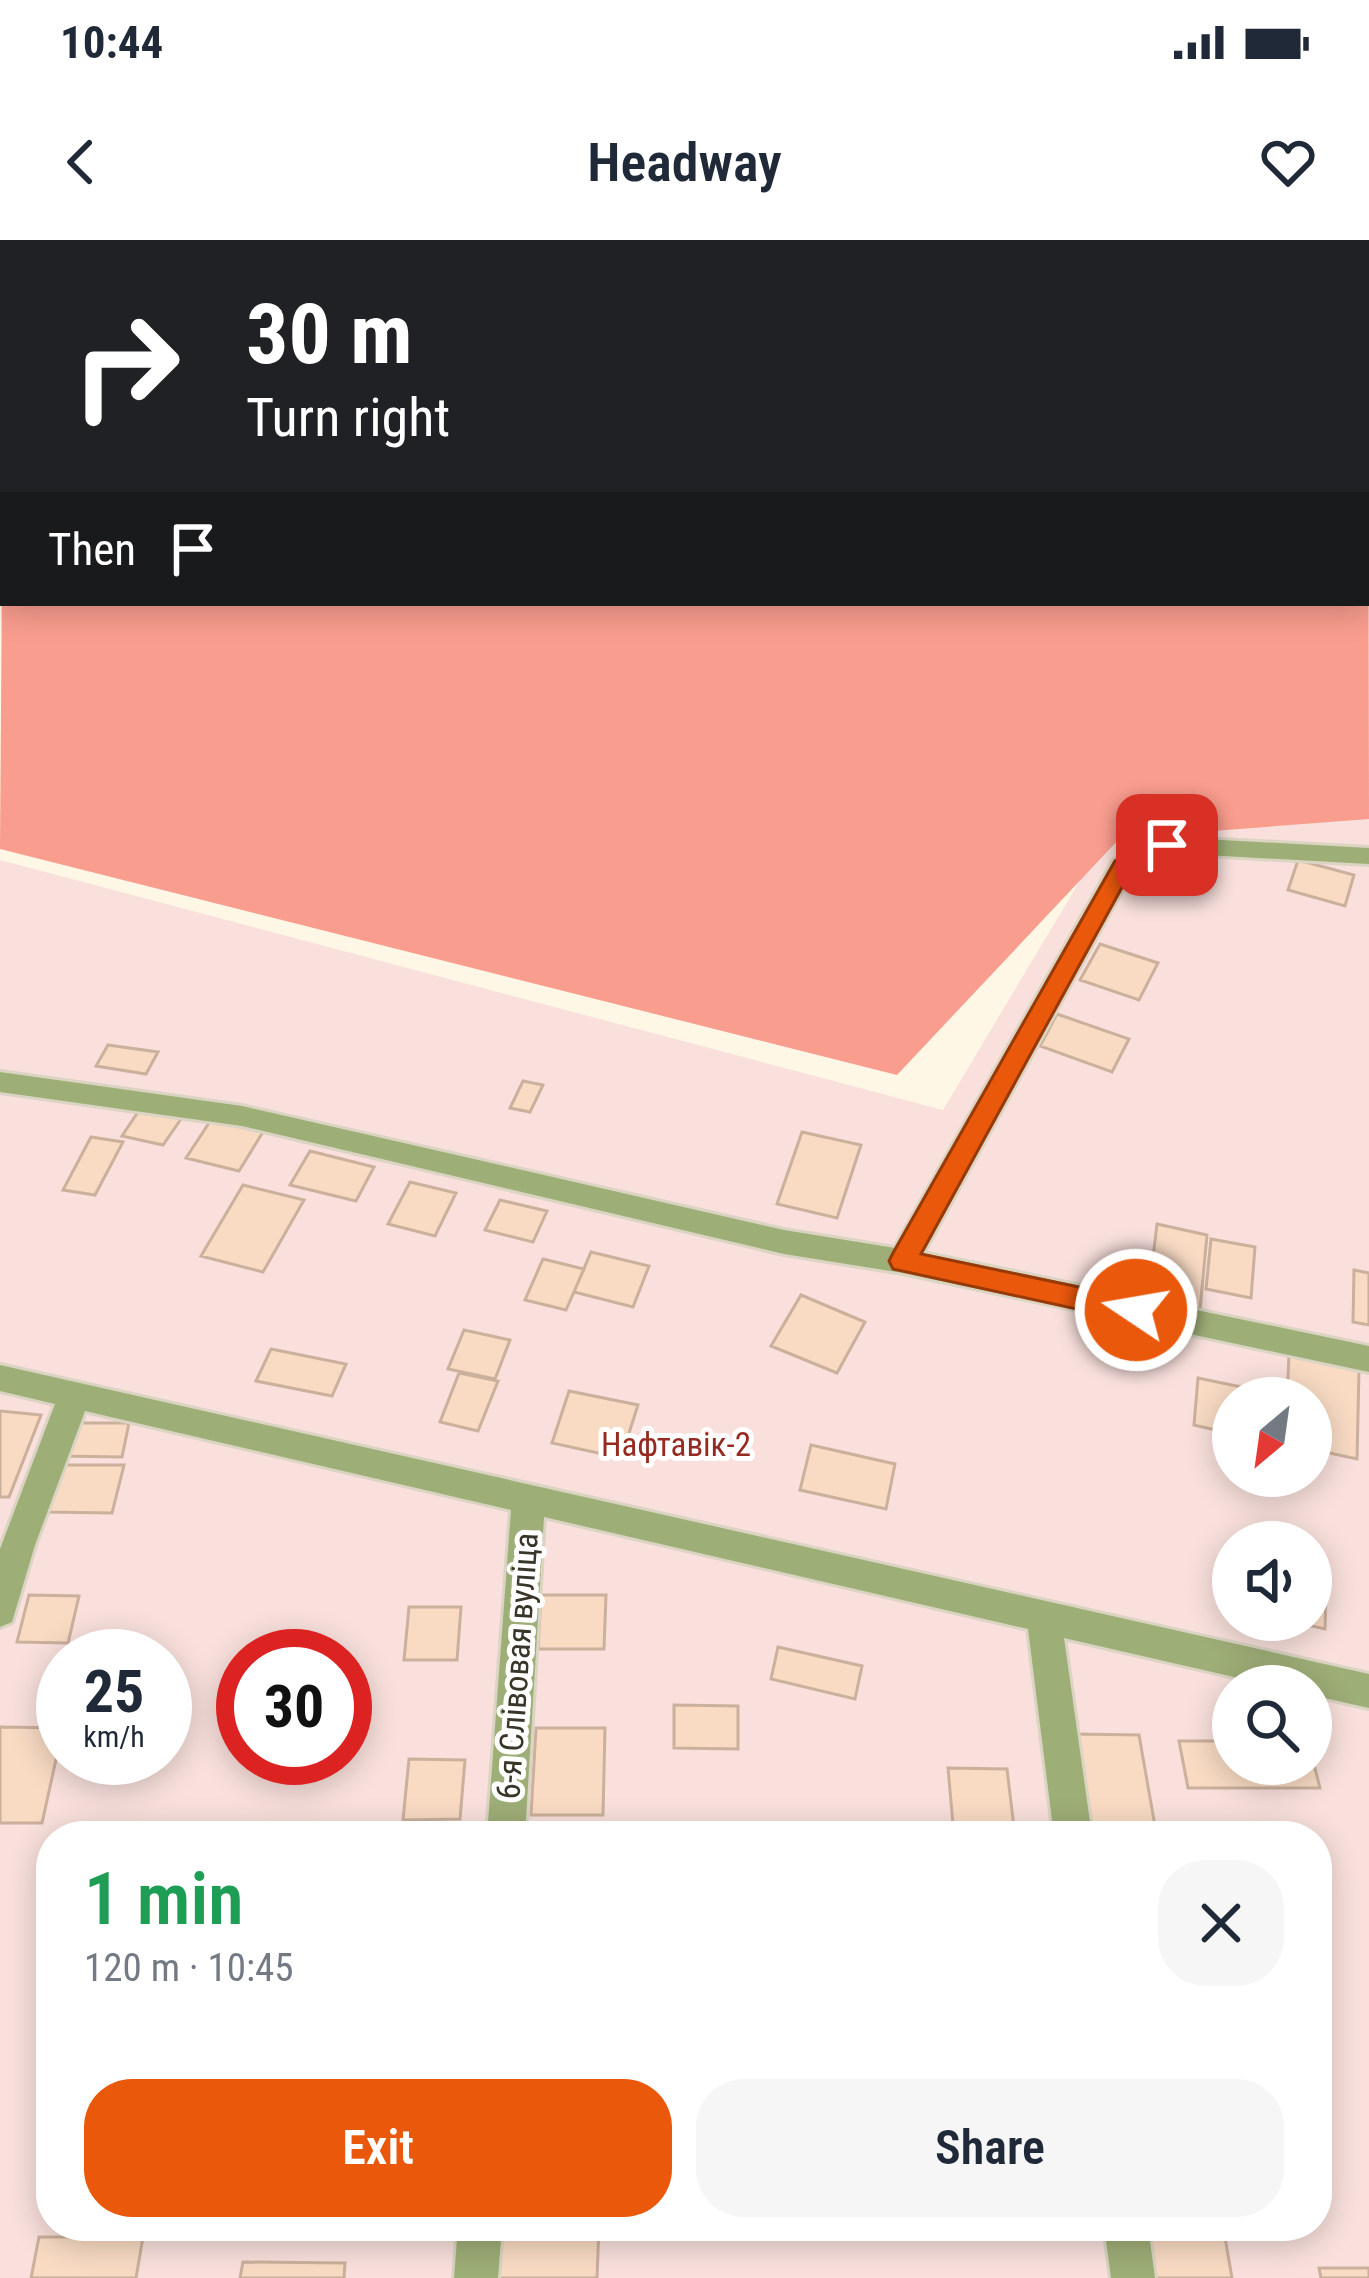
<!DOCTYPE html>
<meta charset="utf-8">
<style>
body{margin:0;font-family:"Roboto Condensed",sans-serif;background:#f6f6f7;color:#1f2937;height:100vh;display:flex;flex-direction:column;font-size:45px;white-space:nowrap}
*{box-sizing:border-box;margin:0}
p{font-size:39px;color:#747a83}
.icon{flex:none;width:66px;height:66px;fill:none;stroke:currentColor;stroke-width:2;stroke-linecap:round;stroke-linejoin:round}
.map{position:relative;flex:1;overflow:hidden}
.panel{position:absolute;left:36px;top:1581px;width:1296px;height:420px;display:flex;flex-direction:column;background:#fff;border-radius:48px;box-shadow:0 6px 30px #0003}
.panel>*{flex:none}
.top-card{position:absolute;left:0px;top:0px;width:1371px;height:366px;box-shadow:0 6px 30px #0003;background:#202124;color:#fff;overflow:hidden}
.needle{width:78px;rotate:209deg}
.controls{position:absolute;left:1212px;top:1137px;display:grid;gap:24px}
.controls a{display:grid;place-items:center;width:120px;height:120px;border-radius:50%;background:#fff;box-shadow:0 6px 30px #0003;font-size:60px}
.speed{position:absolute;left:36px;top:1389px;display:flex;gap:24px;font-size:60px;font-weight:700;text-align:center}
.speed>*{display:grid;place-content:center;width:156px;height:156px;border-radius:50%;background:#fff;box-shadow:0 6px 30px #0003;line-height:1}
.speed small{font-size:30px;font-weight:400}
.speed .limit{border:18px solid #d22;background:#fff;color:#111}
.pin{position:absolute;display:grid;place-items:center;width:102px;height:102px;color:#fff;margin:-51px;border-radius:24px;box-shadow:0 6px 18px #0006}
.me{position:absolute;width:132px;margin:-66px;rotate:282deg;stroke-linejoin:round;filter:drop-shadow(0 0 9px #0008)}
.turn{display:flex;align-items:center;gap:42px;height:252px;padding:0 48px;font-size:54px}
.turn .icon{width:156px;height:156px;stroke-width:2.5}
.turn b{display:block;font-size:84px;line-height:102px}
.then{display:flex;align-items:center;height:114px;padding:0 48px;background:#0003;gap:24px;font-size:45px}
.round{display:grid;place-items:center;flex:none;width:126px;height:126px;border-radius:48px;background:#f6f6f7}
.summary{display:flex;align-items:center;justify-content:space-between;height:204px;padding:0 48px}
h1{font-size:72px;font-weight:600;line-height:90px;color:#1e9e55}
.button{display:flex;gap:24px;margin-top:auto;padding:24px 48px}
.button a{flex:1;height:138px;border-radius:48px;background:#ea580c;color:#fff;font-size:48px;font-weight:600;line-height:138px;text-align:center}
.button a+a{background:#f6f6f7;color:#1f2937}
.status{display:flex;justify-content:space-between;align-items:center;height:84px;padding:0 60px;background:#fff;direction:ltr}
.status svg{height:33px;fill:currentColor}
header{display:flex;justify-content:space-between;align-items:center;height:156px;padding:0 48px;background:#fff;font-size:54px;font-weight:600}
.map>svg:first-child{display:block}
.green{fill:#f9e0dc;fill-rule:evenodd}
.forest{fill:#f99d8e}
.building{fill:#f9dbc4;stroke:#cbb09c;stroke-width:3}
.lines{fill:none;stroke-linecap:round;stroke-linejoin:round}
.minor-casing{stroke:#dbd4c3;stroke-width:6}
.minor{fill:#9eae77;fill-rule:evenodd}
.route{fill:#ea580c;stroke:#983908;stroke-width:3}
.labels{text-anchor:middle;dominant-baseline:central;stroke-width:10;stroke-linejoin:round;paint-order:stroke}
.park-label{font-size:33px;fill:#952b20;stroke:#fff}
.street-label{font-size:33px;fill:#393529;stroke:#fff}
</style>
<div class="status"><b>10:44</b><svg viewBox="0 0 49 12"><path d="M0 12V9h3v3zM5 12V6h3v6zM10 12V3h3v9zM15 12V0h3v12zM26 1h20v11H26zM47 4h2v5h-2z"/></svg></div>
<header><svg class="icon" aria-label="back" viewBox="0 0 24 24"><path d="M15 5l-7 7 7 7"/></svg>Headway<svg class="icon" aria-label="heart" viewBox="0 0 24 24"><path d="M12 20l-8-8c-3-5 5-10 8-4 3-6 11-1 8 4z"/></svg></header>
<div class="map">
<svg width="1369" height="2038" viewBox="0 0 1369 2038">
<rect width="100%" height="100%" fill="#fef7e5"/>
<!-- green -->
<path class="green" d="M 1369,539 L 1369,2038 L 0,2038 L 0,620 L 943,870 L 1124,567 ZM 1233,1158 L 1311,1158 L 1311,1236 L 1233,1236 ZM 1233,1302 L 1311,1302 L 1311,1380 L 1233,1380 ZM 63,1416 L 165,1416 L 165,1518 L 63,1518 ZM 243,1416 L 345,1416 L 345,1518 L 243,1518 ZM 1233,1446 L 1311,1446 L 1311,1524 L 1233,1524 ZM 51,1596 L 1317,1596 L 1317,1986 L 51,1986 Z"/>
<!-- forest -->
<path class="forest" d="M 269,0 L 1305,0 L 264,3 Z
M 1368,68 L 1369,579 L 1120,598 L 897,835 L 0,609 L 3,194 L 3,363 L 1368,363 Z"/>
<!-- building -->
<path class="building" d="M 1298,620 L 1354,635 L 1345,666 L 1288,650 Z
M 1100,704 L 1158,723 L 1139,760 L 1080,740 Z
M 1057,774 L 1129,799 L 1112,832 L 1040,806 Z
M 108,805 L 158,812 L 146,834 L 96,826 Z
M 523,841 L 543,845 L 530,872 L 510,868 Z
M 140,869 L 181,879 L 163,905 L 122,896 Z
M 211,880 L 263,892 L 239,931 L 186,918 Z
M 802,892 L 861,905 L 837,978 L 777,964 Z
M 91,897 L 123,902 L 95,955 L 63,950 Z
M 310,911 L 374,927 L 356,961 L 290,945 Z
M 410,942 L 456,953 L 435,996 L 388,984 Z
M 243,945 L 304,960 L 263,1032 L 201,1016 Z
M 500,960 L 547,971 L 533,1002 L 485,990 Z
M 1157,984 L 1207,995 L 1200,1070 L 1148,1059 Z
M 1211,999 L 1255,1007 L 1251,1058 L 1206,1049 Z
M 591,1012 L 649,1026 L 633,1067 L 574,1052 Z
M 543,1019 L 584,1029 L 566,1070 L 525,1060 Z
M 1354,1030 L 1369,1033 L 1369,1085 L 1353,1082 Z
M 801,1055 L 865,1082 L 837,1133 L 771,1106 Z
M 464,1090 L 510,1100 L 495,1139 L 448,1129 Z
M 271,1109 L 346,1124 L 332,1156 L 256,1141 Z
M 1289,1115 L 1359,1130 L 1357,1219 L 1311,1209 L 1311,1158 L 1287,1158 Z
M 459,1133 L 498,1141 L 478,1191 L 440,1182 Z
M 1198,1138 L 1251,1149 L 1251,1158 L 1233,1158 L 1233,1194 L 1194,1185 Z
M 569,1151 L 638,1165 L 621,1218 L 552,1203 Z
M 0,1171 L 41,1175 L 9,1257 L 0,1257 Z
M 67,1183 L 129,1183 L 122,1217 L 58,1216 Z
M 811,1205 L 895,1224 L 886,1269 L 800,1250 Z
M 57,1225 L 124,1225 L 112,1273 L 45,1272 Z
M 1311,1349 L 1326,1353 L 1325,1389 L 1285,1380 L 1311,1380 Z
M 29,1355 L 79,1356 L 68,1403 L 17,1402 Z
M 541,1355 L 606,1355 L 604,1409 L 538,1409 Z
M 409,1367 L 461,1367 L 457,1420 L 404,1420 Z
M 778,1407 L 862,1426 L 855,1459 L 771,1439 Z
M 674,1465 L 738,1466 L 738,1509 L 674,1508 Z
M 0,1487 L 63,1488 L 42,1583 L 0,1583 Z
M 536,1488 L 605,1488 L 603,1575 L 531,1575 Z
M 1074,1494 L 1139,1495 L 1155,1586 L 1087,1586 Z
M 1179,1501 L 1233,1501 L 1233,1524 L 1311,1524 L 1311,1513 L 1320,1548 L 1188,1548 Z
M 409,1519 L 465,1520 L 460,1579 L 403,1580 Z
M 948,1528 L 1007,1529 L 1015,1596 L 954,1596 Z
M 502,1986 L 599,1986 L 597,2038 L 499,2038 Z
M 1130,1986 L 1223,1986 L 1232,2038 L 1137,2038 Z
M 39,1997 L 143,1997 L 136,2038 L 31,2038 Z
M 243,2022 L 345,2023 L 344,2038 L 240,2038 Z
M 1319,2028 L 1369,2028 L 1369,2038 L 1321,2038 Z"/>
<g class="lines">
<!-- minor casing -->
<g class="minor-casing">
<path id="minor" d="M 1343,0 L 1369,0 L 1369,4 L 1341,3 Z
M 1368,55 L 1369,55 L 1369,66 L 1368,66 Z
M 1167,597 L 1369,608 L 1369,624 L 1170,613 L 1132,631 L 923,1013 L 1369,1106 L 1369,1132 L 903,1033 L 784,1014 L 242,886 L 0,852 L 0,832 L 242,866 L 784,990 L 895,1008 L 1114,620 Z
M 0,1125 L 1369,1434 L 1369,1468 L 1311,1455 L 1311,1446 L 1273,1446 L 1064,1398 L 1092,1596 L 1054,1596 L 1028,1389 L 544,1277 L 525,1596 L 487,1596 L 511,1270 L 85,1171 L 35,1305 L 12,1382 L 0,1387 L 0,1309 L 55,1164 L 0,1151 Z
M 458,1986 L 502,1986 L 498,2038 L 454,2038 Z
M 1104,1986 L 1148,1986 L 1155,2038 L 1111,2038 Z"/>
</g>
<!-- minor -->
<use href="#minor" class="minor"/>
</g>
<!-- route -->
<path class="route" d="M 1167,598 L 1178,605 L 1175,610 L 1131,631 L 921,1014 L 1136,1059 L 1146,1062 L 1150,1070 L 1146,1078 L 1136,1082 L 893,1029 L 889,1021 L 893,1013 L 1115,621 Z"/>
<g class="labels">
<!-- park labels -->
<g class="park-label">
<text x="676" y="1204">Нафтавік-2</text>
</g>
<!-- street labels -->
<g class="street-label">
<text transform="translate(517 1426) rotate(-86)">6-я Слівовая вуліца</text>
</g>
</g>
</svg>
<div class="controls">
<a><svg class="needle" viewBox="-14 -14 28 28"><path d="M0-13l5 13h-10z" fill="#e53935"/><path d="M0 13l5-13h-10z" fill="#747a83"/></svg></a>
<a><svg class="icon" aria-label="sound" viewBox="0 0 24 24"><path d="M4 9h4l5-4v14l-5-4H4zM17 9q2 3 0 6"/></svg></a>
<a><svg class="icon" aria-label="search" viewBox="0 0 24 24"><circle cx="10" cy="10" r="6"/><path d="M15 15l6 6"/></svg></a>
</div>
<div class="speed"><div>25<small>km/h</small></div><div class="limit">30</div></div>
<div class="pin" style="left:1167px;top:605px;background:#d93025"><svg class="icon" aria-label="arrive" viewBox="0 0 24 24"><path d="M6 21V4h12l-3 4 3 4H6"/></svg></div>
<svg class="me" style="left:1136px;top:1070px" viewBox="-20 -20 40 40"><circle r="17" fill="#ea580c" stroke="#fff" stroke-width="3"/><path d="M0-11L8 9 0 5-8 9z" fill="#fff"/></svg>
<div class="top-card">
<div class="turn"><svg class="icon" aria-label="right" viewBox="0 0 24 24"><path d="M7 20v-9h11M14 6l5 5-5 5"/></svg><div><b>30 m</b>Turn right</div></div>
<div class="then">Then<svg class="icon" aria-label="arrive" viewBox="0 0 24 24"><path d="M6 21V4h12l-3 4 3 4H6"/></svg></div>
</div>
<section class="panel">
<div class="summary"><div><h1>1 min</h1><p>120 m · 10:45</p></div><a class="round"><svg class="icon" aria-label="close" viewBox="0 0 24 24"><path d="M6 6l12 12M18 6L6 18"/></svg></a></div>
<div class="button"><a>Exit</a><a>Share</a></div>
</section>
</div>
